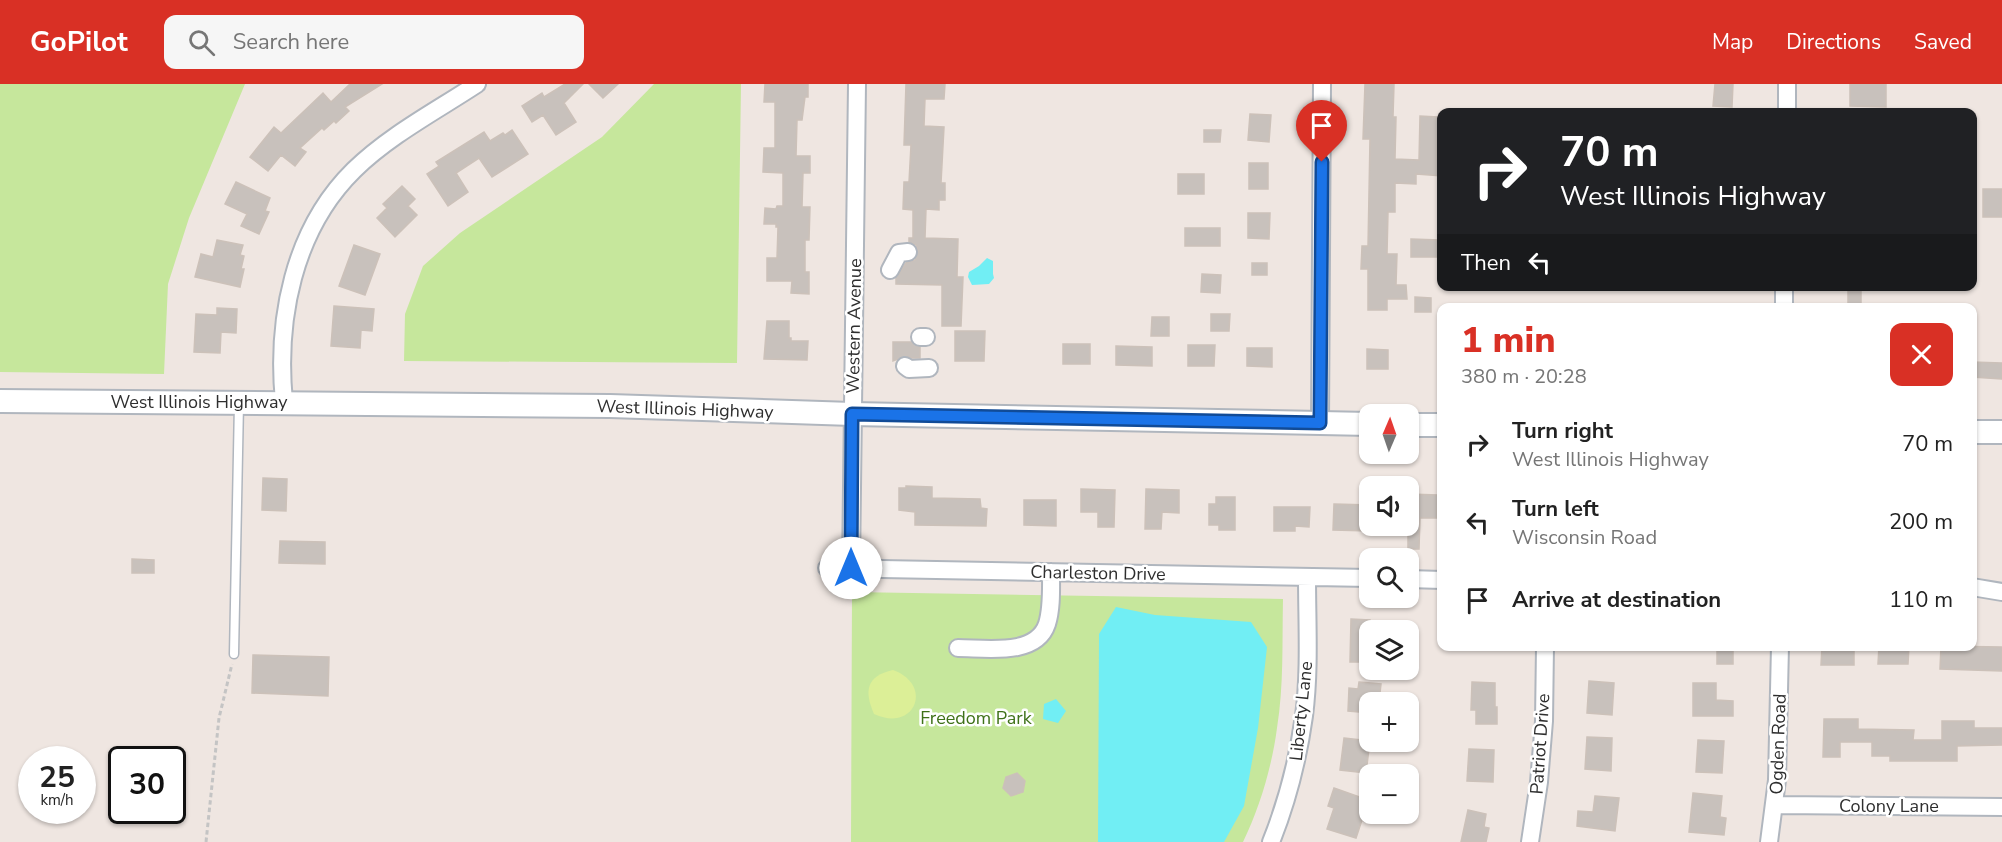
<!DOCTYPE html>
<meta charset="utf-8">
<style>
body{margin:0;font-family:"Nunito Sans",sans-serif;background:#f6f6f6;color:#222;height:100vh;display:flex;flex-direction:column;font-size:22px;white-space:nowrap}
*{box-sizing:border-box;margin:0}
p{font-size:20px;color:#767676}
.icon{flex:none;width:33px;height:33px;fill:none;stroke:currentColor;stroke-width:2;stroke-linecap:round;stroke-linejoin:round}
.map{position:relative;flex:1;overflow:hidden}
.side{position:absolute;left:1437px;top:219px;width:540px;height:348px;display:flex;flex-direction:column;background:#fff;border-radius:12px;box-shadow:0 2px 4px #0004}
.side>*{flex:none}
.top-card{position:absolute;left:1437px;top:24px;width:540px;height:183px;border-radius:12px;box-shadow:0 2px 4px #0004;background:#202124;color:#fff;overflow:hidden}
.needle{width:39px;rotate:2deg}
.fabs{position:absolute;left:1359px;top:320px;display:grid;gap:12px}
.fabs a{display:grid;place-items:center;width:60px;height:60px;border-radius:12px;background:#fff;box-shadow:0 2px 4px #0004;font-size:30px}
.speed{position:absolute;left:18px;top:662px;display:flex;gap:12px;font-size:30px;font-weight:700;text-align:center}
.speed>*{display:grid;place-content:center;width:78px;height:78px;border-radius:50%;background:#fff;box-shadow:0 2px 4px #0004;line-height:1}
.speed small{font-size:15px;font-weight:400}
.speed .limit{border:3px solid #111;border-radius:9px;background:#fff;color:#111}
.pin{position:absolute;display:grid;place-items:center;width:51px;height:51px;color:#fff;margin:-62px -26px;border-radius:50% 50% 50% 0;rotate:-45deg;box-shadow:0 0 6px #0007}
.pin .icon{rotate:45deg}
.me{position:absolute;width:66px;margin:-33px;rotate:0deg;stroke-linejoin:round;filter:drop-shadow(0 0 4px #0008)}
.turn{display:flex;align-items:center;gap:21px;height:126px;padding:0 24px;font-size:27px}
.turn .icon{width:78px;height:78px;stroke-width:2.5}
.turn b{display:block;font-size:42px;line-height:51px}
.then{display:flex;align-items:center;height:57px;padding:0 24px;background:#0003;gap:12px;font-size:22px}
.round{display:grid;place-items:center;flex:none;width:63px;height:63px;border-radius:12px;background:#f6f6f6}
.overview{display:flex;align-items:center;justify-content:space-between;height:102px;padding:0 24px}
h1{font-size:36px;font-weight:800;line-height:45px;color:#d93025}
ul{padding:0;list-style:none}
li{display:flex;align-items:center;gap:18px;height:78px;padding:0 24px}
li div{flex:1}
li b{display:block;font-size:22px}
li em{font-style:normal}
header{display:flex;align-items:center;gap:36px;box-sizing:border-box;height:84px;padding:0 30px;background:#d93025;color:#fff}
header strong{font-size:28px}
nav{display:flex;gap:33px;margin-inline-start:auto;font-size:21px}
.search{width:420px;height:54px;background:#f6f6f6;display:flex;align-items:center;gap:15px;box-sizing:border-box;padding:0 21px;border-radius:12px;color:#767676;font-size:22px}
.map>svg:first-child{display:block}
.green{fill:#c6e79c}
.pitch{fill:#dcef97}
.water{fill:#71eef4}
.building{fill:#c8c1bc;stroke:#ccc1b9;stroke-width:1.5}
.lines{fill:none;stroke-linecap:round;stroke-linejoin:round}
.lane-casing{stroke:#b0b6be;stroke-width:11}
.street-casing{stroke:#b0b6be;stroke-width:20}
.secondary-casing{stroke:#b0b6be;stroke-width:26}
.path{stroke:#c4c4c4;stroke-width:3;stroke-dasharray:4.5 3;stroke-linecap:butt}
.lane{stroke:#fff;stroke-width:8}
.street{stroke:#fff;stroke-width:16}
.secondary{stroke:#fff;stroke-width:22}
.route-casing{stroke:#114b97;stroke-width:15}
.route{stroke:#1a73e8;stroke-width:10}
.labels{text-anchor:middle;dominant-baseline:central;stroke-width:5;stroke-linejoin:round;paint-order:stroke}
.street-label{font-size:18px;fill:#2e2e2e;stroke:#fff}
.park-label{font-size:18px;fill:#3e7118;stroke:#fff}
</style>
<header>
<strong>GoPilot</strong>
<div class="search"><svg class="icon" aria-label="search" viewBox="0 0 24 24"><circle cx="10" cy="10" r="6"/><path d="M15 15l6 6"/></svg>Search here</div>
<nav><a>Map</a><a>Directions</a><a>Saved</a></nav>
</header>
<div class="map">
<svg width="2002" height="758" viewBox="0 0 2002 758">
<rect width="100%" height="100%" fill="#efe6e1"/>
<!-- green -->
<path class="green" d="M 0,0 L 245,0 L 189,134 L 168,200 L 164,290 L 0,288 Z
M 654,0 L 741,0 L 737,279 L 404,277 L 405,230 L 423,182 L 460,149 L 602,53 Z
M 852,508 L 1283,515 C 1282,558 1284,601 1277,644 C 1272,682 1260,723 1243,758 L 851,758 Z"/>
<!-- pitch -->
<path class="pitch" d="M 893,586 C 934,601 915,649 874,630 C 864,607 866,592 893,586 Z"/>
<!-- water -->
<path class="water" d="M 987,174 L 993,177 L 993,190 L 994,194 L 989,200 L 972,201 L 968,193 L 969,188 L 979,182 Z
M 1116,523 L 1155,531 L 1251,538 L 1267,563 L 1258,644 L 1244,722 L 1224,758 L 1098,758 L 1099,550 Z
M 1056,615 L 1066,627 L 1058,639 L 1043,635 L 1044,620 Z"/>
<!-- building -->
<path class="building" d="M 350,0 L 382,0 L 345,23 L 349,27 L 336,39 L 334,37 L 324,46 L 322,44 L 300,64 L 306,68 L 295,82 L 281,71 L 268,87 L 250,73 L 274,43 L 281,49 L 323,9 L 331,18 Z
M 565,0 L 583,0 L 564,19 L 576,38 L 556,51 L 543,31 L 532,38 L 522,22 L 542,9 L 544,13 Z
M 589,0 L 618,0 L 603,14 Z
M 765,0 L 808,0 L 808,13 L 805,13 L 802,36 L 797,36 L 796,72 L 810,72 L 810,89 L 803,89 L 802,123 L 810,123 L 809,156 L 805,156 L 805,188 L 809,188 L 809,210 L 791,209 L 792,197 L 767,197 L 767,174 L 777,174 L 778,143 L 776,143 L 776,140 L 764,140 L 765,124 L 776,125 L 777,122 L 783,122 L 783,89 L 763,88 L 764,64 L 775,64 L 775,18 L 764,18 Z
M 906,0 L 945,0 L 944,15 L 925,15 L 924,42 L 944,43 L 941,99 L 945,99 L 945,116 L 939,116 L 939,126 L 926,125 L 925,154 L 958,155 L 957,193 L 963,193 L 961,242 L 942,242 L 942,201 L 896,200 L 896,194 L 906,179 L 915,176 L 918,167 L 916,161 L 909,158 L 909,154 L 913,154 L 913,126 L 903,125 L 904,98 L 909,98 L 911,61 L 904,61 Z
M 1365,0 L 1394,0 L 1393,33 L 1396,33 L 1395,75 L 1419,76 L 1420,32 L 1438,33 L 1437,75 L 1442,75 L 1442,92 L 1416,90 L 1416,100 L 1395,99 L 1395,128 L 1388,128 L 1387,170 L 1397,170 L 1396,201 L 1406,201 L 1407,215 L 1387,215 L 1387,226 L 1368,226 L 1368,185 L 1361,185 L 1362,162 L 1368,162 L 1370,55 L 1363,55 Z
M 1715,0 L 1733,0 L 1732,23 L 1713,22 Z
M 1850,0 L 1886,0 L 1886,23 L 1850,22 Z
M 1250,30 L 1271,31 L 1269,58 L 1248,56 Z
M 512,46 L 528,70 L 492,93 L 479,74 L 456,89 L 468,108 L 448,122 L 427,90 L 439,82 L 436,78 L 484,48 L 490,57 L 503,49 L 505,51 Z
M 1204,46 L 1221,46 L 1220,58 L 1204,58 Z
M 1249,79 L 1268,79 L 1268,105 L 1249,105 Z
M 1178,90 L 1204,90 L 1204,110 L 1178,110 Z
M 236,98 L 270,114 L 265,127 L 269,128 L 259,150 L 241,142 L 247,130 L 225,120 Z
M 402,102 L 415,115 L 408,122 L 417,131 L 395,153 L 377,134 L 387,124 L 383,120 Z
M 1983,105 L 2002,105 L 2002,133 L 1983,133 Z
M 1248,129 L 1270,129 L 1269,155 L 1248,154 Z
M 1185,144 L 1220,144 L 1220,162 L 1185,162 Z
M 1411,155 L 1439,156 L 1439,173 L 1411,173 Z
M 217,156 L 243,161 L 240,171 L 244,172 L 241,185 L 244,185 L 240,203 L 195,193 L 201,170 L 213,173 Z
M 354,161 L 380,170 L 365,211 L 339,202 Z
M 1252,179 L 1267,179 L 1267,191 L 1252,191 Z
M 1202,190 L 1221,191 L 1220,209 L 1201,208 Z
M 1848,202 L 1861,202 L 1861,224 L 1848,224 Z
M 1415,213 L 1431,214 L 1431,228 L 1415,228 Z
M 334,222 L 374,225 L 372,247 L 361,246 L 360,264 L 331,262 Z
M 217,224 L 237,225 L 236,249 L 221,248 L 220,269 L 194,268 L 196,230 L 217,231 Z
M 1211,230 L 1230,230 L 1229,247 L 1211,247 Z
M 1152,233 L 1169,233 L 1169,252 L 1151,252 Z
M 767,237 L 789,237 L 789,254 L 791,254 L 791,257 L 808,257 L 807,276 L 764,275 Z
M 955,247 L 985,247 L 984,277 L 955,277 Z
M 893,258 L 911,258 L 920,263 L 920,274 L 912,274 L 906,272 L 893,277 Z
M 1063,260 L 1090,260 L 1090,280 L 1063,280 Z
M 1188,261 L 1215,261 L 1214,282 L 1188,282 Z
M 1116,262 L 1152,263 L 1152,282 L 1116,281 Z
M 1247,264 L 1272,264 L 1272,283 L 1247,282 Z
M 1367,265 L 1388,266 L 1388,285 L 1367,285 Z
M 1972,278 L 2002,279 L 2002,295 L 1972,293 Z
M 263,394 L 287,395 L 286,427 L 262,426 Z
M 906,402 L 932,403 L 932,414 L 980,415 L 981,424 L 987,425 L 986,442 L 915,441 L 915,428 L 899,426 L 899,404 L 906,404 Z
M 1081,405 L 1115,406 L 1114,443 L 1098,443 L 1098,428 L 1081,428 Z
M 1146,405 L 1179,406 L 1179,429 L 1162,428 L 1161,445 L 1145,445 Z
M 1408,410 L 1438,411 L 1437,434 L 1420,434 L 1419,465 L 1408,465 Z
M 1216,413 L 1235,413 L 1235,446 L 1219,446 L 1219,441 L 1209,441 L 1209,420 L 1216,420 Z
M 1024,416 L 1056,416 L 1056,442 L 1024,441 Z
M 1334,420 L 1370,421 L 1369,447 L 1333,446 Z
M 1274,423 L 1310,423 L 1309,443 L 1295,442 L 1295,447 L 1274,447 Z
M 280,457 L 325,458 L 325,480 L 279,479 Z
M 132,475 L 154,476 L 154,489 L 132,489 Z
M 1351,535 L 1370,536 L 1370,578 L 1350,578 Z
M 1717,562 L 1733,562 L 1733,580 L 1717,580 Z
M 1822,562 L 1854,562 L 1854,581 L 1821,581 Z
M 1879,562 L 1909,562 L 1908,580 L 1878,580 Z
M 1941,562 L 2002,563 L 2002,587 L 1940,585 Z
M 253,571 L 329,573 L 328,612 L 252,609 Z
M 1589,597 L 1614,599 L 1612,631 L 1587,629 Z
M 1359,598 L 1381,600 L 1379,618 L 1370,618 L 1370,629 L 1348,627 L 1349,604 L 1358,605 Z
M 1472,598 L 1495,599 L 1495,623 L 1497,623 L 1497,640 L 1476,640 L 1476,626 L 1471,626 Z
M 1693,599 L 1716,599 L 1716,616 L 1733,617 L 1733,632 L 1693,632 Z
M 1824,635 L 1858,635 L 1858,645 L 1914,646 L 1913,656 L 1942,656 L 1942,637 L 1974,637 L 1974,644 L 2002,644 L 2002,661 L 1957,662 L 1957,677 L 1890,677 L 1890,672 L 1872,672 L 1872,658 L 1840,658 L 1840,673 L 1823,673 Z
M 1587,653 L 1612,654 L 1611,687 L 1585,685 Z
M 1344,654 L 1370,657 L 1366,689 L 1340,686 Z
M 1698,656 L 1724,657 L 1722,689 L 1696,688 Z
M 1469,665 L 1494,666 L 1493,698 L 1467,697 Z
M 1017,689 L 1025,697 L 1023,708 L 1011,712 L 1003,704 L 1006,693 Z
M 1334,704 L 1368,716 L 1365,725 L 1370,727 L 1366,738 L 1362,736 L 1356,754 L 1327,745 L 1334,724 L 1328,722 Z
M 1693,709 L 1722,712 L 1720,733 L 1726,734 L 1724,751 L 1689,748 Z
M 1595,712 L 1619,714 L 1615,747 L 1577,742 L 1578,727 L 1593,728 Z
M 1468,726 L 1486,730 L 1484,743 L 1489,744 L 1486,758 L 1461,758 Z"/>
<g class="lines">
<!-- lane casing -->
<g class="lane-casing">
<path id="lane" d="M 234,570 L 239,319"/>
</g>
<!-- street casing -->
<g class="street-casing">
<path id="street" d="M 1787,28 L 1787,0
M 890,186 L 899,169 L 908,168
M 1784,224 L 1784,202
M 920,253 L 926,253
M 905,282 L 909,285 L 929,284
M 284,318 C 276,236 293,146 354,86 C 390,51 436,27 477,0
M 1320,339 L 1322,0
M 827,484 L 1370,494
M 851,484 L 857,0
M 1408,495 L 1442,496
M 1972,503 L 2002,508
M 958,564 C 985,564 1036,573 1047,540 C 1052,524 1051,505 1051,488
M 1775,721 L 2002,723
M 1271,758 C 1287,718 1298,675 1304,632 C 1310,586 1307,539 1307,493
M 1530,758 L 1539,698 L 1544,637 L 1545,562
M 1769,758 L 1777,696 L 1780,562"/>
</g>
<!-- secondary casing -->
<g class="secondary-casing">
<path id="secondary" d="M 0,317 L 610,322 L 852,330 L 1370,340
M 1408,341 L 1442,341
M 1972,348 L 2002,348"/>
</g>
<!-- path -->
<path class="path" d="M 206,758 L 219,634 L 232,580"/>
<!-- lane -->
<use href="#lane" class="lane"/>
<!-- street -->
<use href="#street" class="street"/>
<!-- secondary -->
<use href="#secondary" class="secondary"/>
</g>
<g class="lines">
<!-- route casing -->
<g class="route-casing">
<path id="route" d="M 851,484 L 852,330 L 1320,339 L 1322,78"/>
</g>
<!-- route -->
<use href="#route" class="route"/>
</g>
<g class="labels">
<!-- street labels -->
<g class="street-label">
<text transform="translate(854 242) rotate(-89)">Western Avenue</text>
<text x="199" y="318">West Illinois Highway</text>
<text transform="translate(685 325) rotate(2)">West Illinois Highway</text>
<text transform="translate(1098 489) rotate(1)">Charleston Drive</text>
<text transform="translate(1301 627) rotate(-84)">Liberty Lane</text>
<text transform="translate(1540 660) rotate(-86)">Patriot Drive</text>
<text transform="translate(1778 660) rotate(-88)">Ogden Road</text>
<text x="1889" y="722">Colony Lane</text>
</g>
<!-- park labels -->
<g class="park-label">
<text x="976" y="634">Freedom Park</text>
</g>
</g>
</svg>
<div class="fabs">
<a><svg class="needle" viewBox="-14 -14 28 28"><path d="M0-13l5 13h-10z" fill="#e53935"/><path d="M0 13l5-13h-10z" fill="#767676"/></svg></a>
<a><svg class="icon" aria-label="sound" viewBox="0 0 24 24"><path d="M4 9h4l5-4v14l-5-4H4zM17 9q2 3 0 6"/></svg></a>
<a><svg class="icon" aria-label="search" viewBox="0 0 24 24"><circle cx="10" cy="10" r="6"/><path d="M15 15l6 6"/></svg></a>
<a><svg class="icon" aria-label="layers" viewBox="0 0 24 24"><path d="M12 4l9 5-9 5-9-5zM3 14l9 5 9-5"/></svg></a>
<a>+</a>
<a>−</a>
</div>
<div class="speed"><div>25<small>km/h</small></div><div class="limit">30</div></div>
<div class="pin" style="left:1322px;top:78px;background:#d93025"><svg class="icon" aria-label="arrive" viewBox="0 0 24 24"><path d="M6 21V4h12l-3 4 3 4H6"/></svg></div>
<svg class="me" style="left:851px;top:484px" viewBox="-20 -20 40 40"><circle r="19" fill="#fff"/><path d="M0-13L10 11 0 6-10 11z" fill="#1a73e8"/></svg>
<div class="top-card">
<div class="turn"><svg class="icon" aria-label="right" viewBox="0 0 24 24"><path d="M7 20v-9h11M14 6l5 5-5 5"/></svg><div><b>70 m</b>West Illinois Highway</div></div>
<div class="then">Then<svg class="icon" aria-label="left" viewBox="0 0 24 24"><path d="M17 20v-9H6M10 6l-5 5 5 5"/></svg></div>
</div>
<section class="side">
<div class="overview"><div><h1>1 min</h1><p>380 m · 20:28</p></div><a class="round" style="background:#d93025;color:#fff"><svg class="icon" aria-label="close" viewBox="0 0 24 24"><path d="M6 6l12 12M18 6L6 18"/></svg></a></div>
<ul>
<li><svg class="icon" aria-label="right" viewBox="0 0 24 24"><path d="M7 20v-9h11M14 6l5 5-5 5"/></svg><div><b>Turn right</b><p>West Illinois Highway</p></div><em>70 m</em></li>
<li><svg class="icon" aria-label="left" viewBox="0 0 24 24"><path d="M17 20v-9H6M10 6l-5 5 5 5"/></svg><div><b>Turn left</b><p>Wisconsin Road</p></div><em>200 m</em></li>
<li><svg class="icon" aria-label="arrive" viewBox="0 0 24 24"><path d="M6 21V4h12l-3 4 3 4H6"/></svg><div><b>Arrive at destination</b></div><em>110 m</em></li>
</ul>
</section>
</div>
